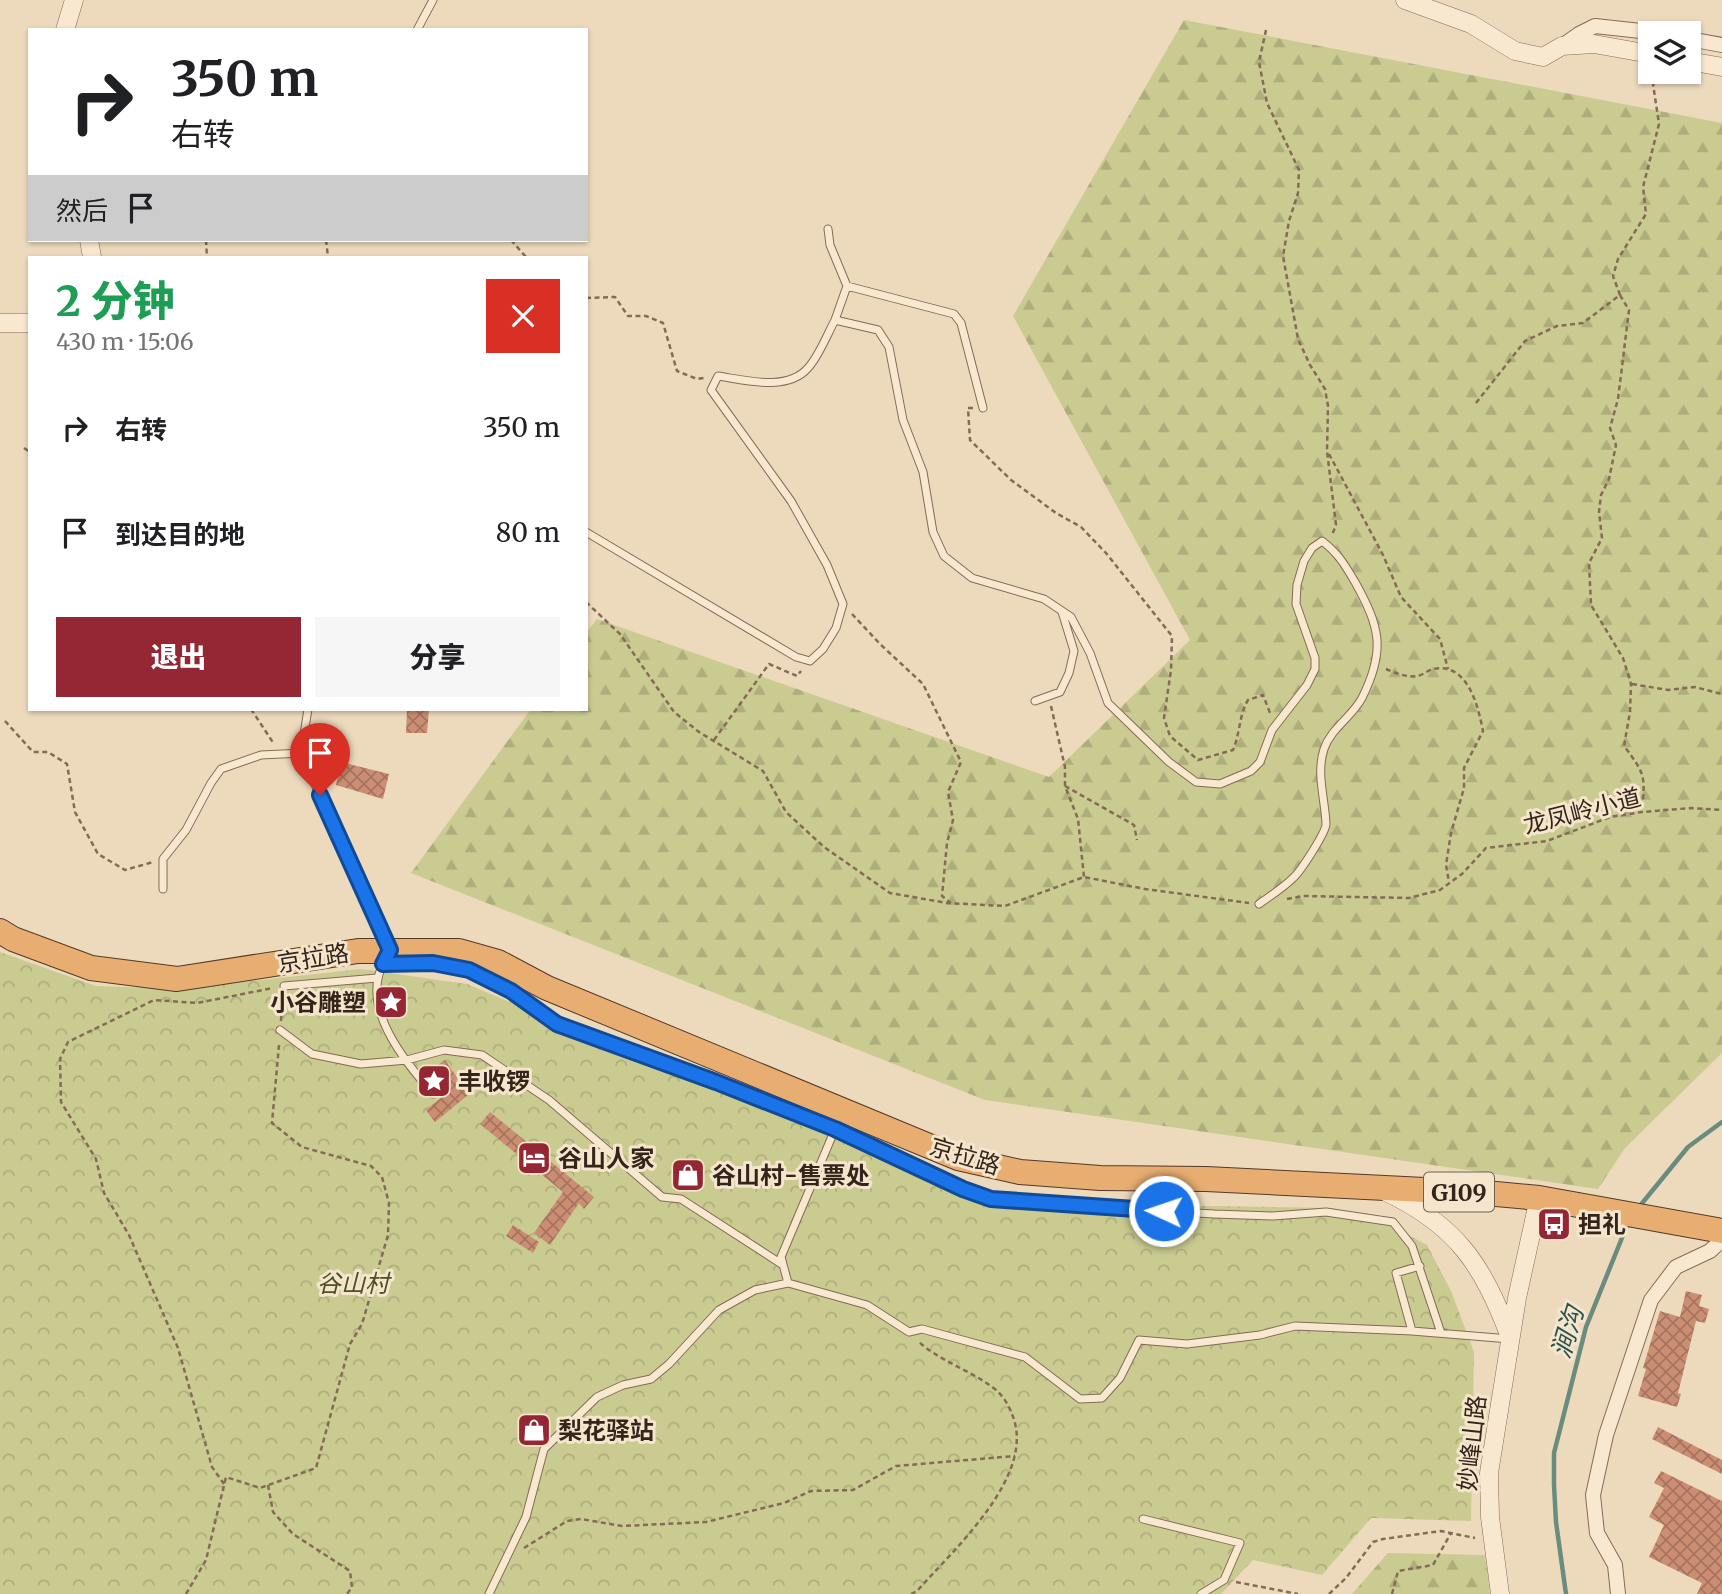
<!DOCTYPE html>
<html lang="zh">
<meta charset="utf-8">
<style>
body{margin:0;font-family:Merriweather,"Noto Sans SC",serif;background:#f6f6f6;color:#202124;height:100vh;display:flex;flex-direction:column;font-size:26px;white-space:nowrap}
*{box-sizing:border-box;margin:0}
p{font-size:23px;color:#757577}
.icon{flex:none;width:38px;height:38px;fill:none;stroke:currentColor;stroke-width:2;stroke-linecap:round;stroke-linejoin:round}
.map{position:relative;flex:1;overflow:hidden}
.panel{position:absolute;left:28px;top:256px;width:560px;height:455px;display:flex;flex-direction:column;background:#fff;border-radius:0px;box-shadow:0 2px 5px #0004}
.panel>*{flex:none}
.banner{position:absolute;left:28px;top:28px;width:560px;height:214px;border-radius:0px;box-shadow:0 2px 5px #0004;background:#fff;color:#202124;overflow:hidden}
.fabs{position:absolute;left:1638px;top:21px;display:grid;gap:14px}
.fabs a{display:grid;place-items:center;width:63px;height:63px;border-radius:0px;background:#fff;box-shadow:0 2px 5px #0004;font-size:35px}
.pin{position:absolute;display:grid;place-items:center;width:60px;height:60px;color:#fff;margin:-72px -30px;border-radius:50% 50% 50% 0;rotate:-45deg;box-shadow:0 0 7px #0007}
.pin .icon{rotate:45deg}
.me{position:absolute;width:77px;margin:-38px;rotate:273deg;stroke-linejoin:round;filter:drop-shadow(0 0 5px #0008)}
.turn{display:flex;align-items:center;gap:24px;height:147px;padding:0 28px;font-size:32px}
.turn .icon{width:91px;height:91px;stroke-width:2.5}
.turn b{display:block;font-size:49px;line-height:60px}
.then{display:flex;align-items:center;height:66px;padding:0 28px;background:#0003;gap:14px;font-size:26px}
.round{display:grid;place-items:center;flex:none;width:74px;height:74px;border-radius:0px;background:#f6f6f6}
.head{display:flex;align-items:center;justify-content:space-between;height:119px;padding:0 28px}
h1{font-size:42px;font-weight:800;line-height:52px;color:#1e9e55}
.cta{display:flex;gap:14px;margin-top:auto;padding:14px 28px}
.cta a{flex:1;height:80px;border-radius:0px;background:#942733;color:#fff;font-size:28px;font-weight:800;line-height:80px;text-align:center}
.cta a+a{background:#f6f6f6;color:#202124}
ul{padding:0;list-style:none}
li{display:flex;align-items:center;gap:21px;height:105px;padding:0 28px}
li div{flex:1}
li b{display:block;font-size:26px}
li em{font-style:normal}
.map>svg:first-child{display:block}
.forest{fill:url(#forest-firs)}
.park{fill:url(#park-crowns)}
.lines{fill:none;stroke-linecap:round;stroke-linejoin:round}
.stream{stroke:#698c7f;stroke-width:4.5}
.building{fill:url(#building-cross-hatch)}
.service-casing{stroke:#856a56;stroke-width:9}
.minor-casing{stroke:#856a56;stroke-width:16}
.tertiary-casing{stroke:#856a56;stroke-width:19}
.trunk-casing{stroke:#52392b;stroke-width:26}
.path{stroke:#856a56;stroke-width:2.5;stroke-dasharray:5 3.5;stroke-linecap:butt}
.service{stroke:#f9e8d0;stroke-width:7}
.minor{stroke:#f9e8d0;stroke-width:14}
.tertiary{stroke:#f9e8d0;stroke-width:18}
.trunk{stroke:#e8ad70;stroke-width:24}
.route-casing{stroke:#114b97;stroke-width:18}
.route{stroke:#1a73e8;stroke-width:12}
.labels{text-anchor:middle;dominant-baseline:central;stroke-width:6;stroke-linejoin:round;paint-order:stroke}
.shield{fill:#f5e5cc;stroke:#6e5f50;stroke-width:2}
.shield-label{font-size:23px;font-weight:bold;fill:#34251b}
.street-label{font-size:24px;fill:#34251b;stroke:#f5e5cc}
.poi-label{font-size:24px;font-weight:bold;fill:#34251b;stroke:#f5e5cc;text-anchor:start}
.park-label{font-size:24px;font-style:italic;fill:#4a5122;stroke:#f5e5cc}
.water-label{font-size:26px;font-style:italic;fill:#2a544d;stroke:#f5e5cc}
</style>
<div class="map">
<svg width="1722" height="1594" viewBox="0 0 1722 1594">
<defs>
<pattern id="forest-firs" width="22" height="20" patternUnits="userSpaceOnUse" patternTransform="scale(1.75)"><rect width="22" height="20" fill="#cacb91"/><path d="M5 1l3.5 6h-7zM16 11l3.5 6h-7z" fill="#aeae7c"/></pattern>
<pattern id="park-crowns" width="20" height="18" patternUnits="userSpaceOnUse" patternTransform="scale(1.75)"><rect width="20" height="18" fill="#cacb91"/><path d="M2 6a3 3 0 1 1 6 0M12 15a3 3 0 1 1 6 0" fill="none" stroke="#aeae7c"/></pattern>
<pattern id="building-cross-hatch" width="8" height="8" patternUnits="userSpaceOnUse" patternTransform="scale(1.75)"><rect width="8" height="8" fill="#cc8e73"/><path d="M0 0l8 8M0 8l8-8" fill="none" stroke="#a6745e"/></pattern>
</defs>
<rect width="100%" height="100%" fill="#eddabd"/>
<!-- forest -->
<path class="forest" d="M 1184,20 L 1722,123 L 1722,1053 L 1625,1148 L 1598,1189 L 985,1100 L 411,873 L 531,709 L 586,709 L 586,633 L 597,619 L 1049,777 L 1190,640 L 1013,316 Z
M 1388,1553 L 1485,1555 L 1490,1594 L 1352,1594 Z"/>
<!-- park -->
<path class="park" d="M 0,952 L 96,986 L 177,989 L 361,969 L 467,984 L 558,1022 L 781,1102 L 984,1190 L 1085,1204 L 1332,1208 L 1373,1216 L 1427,1245 L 1451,1291 L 1474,1352 L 1471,1521 L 1371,1518 L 1322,1575 L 1253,1560 L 1221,1594 L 0,1594 Z"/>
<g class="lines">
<!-- stream -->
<path class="stream" d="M 1639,1207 L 1688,1147 L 1722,1122
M 1566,1594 L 1556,1522 L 1554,1485 L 1554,1453 L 1586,1327 L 1628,1223"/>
</g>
<!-- building -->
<path class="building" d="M 407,709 L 429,709 L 427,733 L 406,733 Z
M 341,762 L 389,774 L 383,799 L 336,785 Z
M 445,1060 L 458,1079 L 456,1080 L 468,1095 L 435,1122 L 426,1110 L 447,1093 L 431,1070 Z
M 490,1112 L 594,1197 L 584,1209 L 579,1203 L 550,1245 L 534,1233 L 563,1192 L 480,1124 Z
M 513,1225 L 539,1242 L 533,1253 L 506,1236 Z
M 1686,1291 L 1702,1295 L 1699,1306 L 1709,1309 L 1705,1323 L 1696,1321 L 1678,1393 L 1681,1394 L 1677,1407 L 1638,1396 L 1646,1369 L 1643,1368 L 1660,1311 L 1680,1317 Z
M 529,1417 L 547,1430 L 539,1442 L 521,1429 Z
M 1658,1427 L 1722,1460 L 1722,1474 L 1652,1439 Z
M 1661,1471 L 1722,1501 L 1722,1594 L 1697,1594 L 1702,1583 L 1649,1557 L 1664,1525 L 1649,1517 L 1664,1488 L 1654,1483 Z"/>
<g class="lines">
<!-- service casing -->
<g class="service-casing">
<path id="service" d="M 417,30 L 433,0
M 828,229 L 830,245 L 847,286 L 835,320
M 847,286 L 954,314 L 961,323 L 983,408
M 586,532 L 796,657 L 810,661 L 823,649 L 836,628 L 843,604 L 827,565 L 791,501 L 711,390 L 718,376 C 745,380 787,392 808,368 C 819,356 827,335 835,320 L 878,330 L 889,347 L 903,420 L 923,472 L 933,532 L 944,556 L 972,578 L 1044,599 L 1071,617 L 1090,653 L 1108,703 L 1169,762 L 1196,782 L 1220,784 L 1251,771 L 1260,762 L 1272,730 L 1307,685 L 1315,669 L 1315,658 L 1296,604 L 1297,585 L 1304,561 L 1312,548 L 1322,541 C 1338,553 1345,565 1355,582 C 1380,627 1386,650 1362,698 C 1352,717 1331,728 1324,749 C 1316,773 1325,799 1326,824 C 1326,832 1301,871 1293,878 C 1283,888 1270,896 1259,904
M 1035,701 L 1060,692 L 1069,673 L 1074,651 L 1062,612
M 308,709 L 302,747 L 309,771 L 388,947
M 163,889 L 163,859 L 186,830 L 211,783 L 221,769 L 261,755 L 303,753
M 385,960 C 358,1006 404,1060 433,1094
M 383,964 L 433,963 L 469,970 L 511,991 L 557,1024 L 716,1082 L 835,1129 L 963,1189 L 991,1199 L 1040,1204 L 1214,1214 L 1273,1216 L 1326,1212 L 1393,1222 L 1412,1246 L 1441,1333
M 284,986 L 377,978
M 280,1030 L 312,1054 L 361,1064 L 407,1060 L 444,1050 L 482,1055 L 549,1100 L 662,1197 L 681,1199 L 783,1265
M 841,1115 L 781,1257 L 788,1283 L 867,1305 L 909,1332 L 922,1329 L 1025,1357 L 1080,1399 L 1102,1398 L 1120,1378 L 1139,1340 L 1187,1344 L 1260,1335 L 1295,1326 L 1412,1331 L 1396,1273 L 1420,1266
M 1412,1331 L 1510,1339
M 1143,1519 L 1240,1543 L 1224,1580 L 1201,1594
M 489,1594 L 526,1517 L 544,1449 L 597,1397 L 623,1385 L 651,1379 L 669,1364 L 719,1310 L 755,1290 L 788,1283"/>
</g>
<!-- minor casing -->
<g class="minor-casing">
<path id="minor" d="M 1689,39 L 1722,45
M 1562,46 L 1579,34 L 1595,26 L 1659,33
M 1618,1594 L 1615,1565 L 1597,1533 L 1593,1495 L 1606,1435 L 1651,1300 L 1676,1267 L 1710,1251 L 1722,1240"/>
</g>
<!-- tertiary casing -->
<g class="tertiary-casing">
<path id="tertiary" d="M 1405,0 L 1471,24 L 1515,51 L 1543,57 L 1562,46 L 1594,44 L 1650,54
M 65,30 L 74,0
M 1689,61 L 1722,67
M 89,240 L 92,257
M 0,323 L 30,323
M 1384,1191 C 1457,1225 1482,1264 1510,1337
M 1500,1594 L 1490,1517 L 1489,1473 L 1517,1298 L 1539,1198"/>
</g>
<!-- trunk casing -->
<g class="trunk-casing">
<path id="trunk" d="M 0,931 L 13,939 L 91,968 L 177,979 L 358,951 L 459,951 L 498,962 L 547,988 L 958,1158 L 1020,1172 L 1100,1178 L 1206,1179 L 1485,1193 L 1539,1198 L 1722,1231"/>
</g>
<!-- path -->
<path class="path" d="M 1266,30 L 1259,62 L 1267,103 L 1299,170 L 1298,193 L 1289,221 L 1283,256 L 1298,339 L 1310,365 L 1325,389 L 1328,406 L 1327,451 L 1336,525 L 1332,535
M 206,240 L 207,257
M 326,240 L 328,257
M 511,240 L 526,257
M 1620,295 L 1629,310 L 1618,399 L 1610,428 L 1616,445 L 1609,479 L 1601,495 L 1599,512 L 1602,538 L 1589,563 L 1591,605 L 1623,658 L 1631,684 L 1630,712 L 1624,746 C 1646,775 1645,776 1642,812
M 586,298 L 615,297 L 628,316 L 646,316 L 663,323 L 677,371 L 697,379 L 704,378
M 1476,403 L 1525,341 L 1557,326 L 1583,323 L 1620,295 L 1613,276 L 1618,259 L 1646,214 L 1643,187 L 1659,124 L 1652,77 L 1646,70
M 973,408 L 968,408 L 970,440 L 1011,480 L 1056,513 L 1081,527 L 1106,553 L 1172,636 L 1171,670 L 1164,718 L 1170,736 L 1198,760 L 1233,750 C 1240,734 1239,715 1248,700 L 1263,695 L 1270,713
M 24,448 L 30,452
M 1329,454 L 1383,555 L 1401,597 L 1440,639 L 1448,669
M 586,602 L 620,634 L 674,712 L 699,732 L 763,771 L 786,812 L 824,847 L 890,893 L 947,903 L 1005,906 L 1084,877 L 1145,889 L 1249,903
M 852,614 L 881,645 L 923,684 L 961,762 L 948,792 L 953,820 L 947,843 L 942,896 L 951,903
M 1386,669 C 1395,673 1408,678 1418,676 C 1423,675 1428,670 1433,669 C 1468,662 1478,706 1483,731 L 1464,768 L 1464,788 L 1451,833 L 1446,865 L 1449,882
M 1632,684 L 1668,690 L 1695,687 L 1722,694
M 1051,706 L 1065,767 L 1065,786 L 1078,819 L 1084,877
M 251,709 L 274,744
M 5,721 L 33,752 L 48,752 L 67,764 L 75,812 L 98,854 L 125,870 L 153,862
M 714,740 L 769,664 L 797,676 L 801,671
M 1065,786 L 1134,825 L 1137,840
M 1287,899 L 1303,896 L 1409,898 L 1440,890 L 1462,874 L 1486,848 L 1547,841 L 1610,817 L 1642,812 L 1691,808 L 1722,810
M 281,1021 L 283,996
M 224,1484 L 212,1467 L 178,1348 L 129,1235 L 104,1193 L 96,1159 L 61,1102 L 60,1059 L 68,1042 L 154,1000 L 197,1003 L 273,988
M 268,1485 L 273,1512 L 293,1534 L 350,1571 L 352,1587 L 347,1594
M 524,1548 L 567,1521 L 581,1519 L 622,1526 L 706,1522 L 784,1503 L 811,1491 L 853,1490 L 896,1466 L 1015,1456
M 1236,1582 L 1298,1594
M 186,1594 L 206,1560 L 226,1477 L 260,1488 L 316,1468 L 350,1344 L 362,1324 L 388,1235 L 389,1203 L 382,1177 L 371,1166 L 302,1147 L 272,1123 L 279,1045
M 911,1594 L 917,1591 C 953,1550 1040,1473 1011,1412 C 1008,1404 1003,1396 996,1390 C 973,1371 941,1362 919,1342
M 1329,1594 L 1346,1578 L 1373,1542 L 1383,1539 L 1441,1531 L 1475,1538
M 1392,1594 L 1398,1571 L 1433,1565 L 1451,1533"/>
<!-- service -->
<use href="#service" class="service"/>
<!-- minor -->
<use href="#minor" class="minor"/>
<!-- tertiary -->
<use href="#tertiary" class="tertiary"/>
<!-- trunk -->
<use href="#trunk" class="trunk"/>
</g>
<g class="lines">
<!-- route casing -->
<g class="route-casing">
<path id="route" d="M 320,795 L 390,950 L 383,964 L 433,963 L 469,970 L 511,991 L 557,1024 L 716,1082 L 835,1129 L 963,1189 L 991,1199 L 1164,1211"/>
</g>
<!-- route -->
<use href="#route" class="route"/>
</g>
<!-- icons -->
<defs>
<g id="sight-square" transform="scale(1.75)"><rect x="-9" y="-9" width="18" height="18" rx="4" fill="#942733" stroke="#f5e5cc"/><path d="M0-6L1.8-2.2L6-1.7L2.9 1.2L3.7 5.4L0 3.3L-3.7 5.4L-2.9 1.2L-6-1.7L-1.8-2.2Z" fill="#fff"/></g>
<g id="hotel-square" transform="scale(1.75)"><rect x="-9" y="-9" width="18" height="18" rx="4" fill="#942733" stroke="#f5e5cc"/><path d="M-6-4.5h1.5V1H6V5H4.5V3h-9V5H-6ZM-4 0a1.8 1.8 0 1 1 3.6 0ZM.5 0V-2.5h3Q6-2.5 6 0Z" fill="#fff"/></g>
<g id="shop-square" transform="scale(1.75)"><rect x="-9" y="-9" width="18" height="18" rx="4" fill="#942733" stroke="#f5e5cc"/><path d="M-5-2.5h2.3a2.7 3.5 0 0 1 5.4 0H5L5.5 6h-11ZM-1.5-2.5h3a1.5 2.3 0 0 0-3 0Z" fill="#fff"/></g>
<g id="bus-square" transform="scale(1.75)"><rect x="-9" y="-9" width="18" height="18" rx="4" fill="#942733" stroke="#f5e5cc"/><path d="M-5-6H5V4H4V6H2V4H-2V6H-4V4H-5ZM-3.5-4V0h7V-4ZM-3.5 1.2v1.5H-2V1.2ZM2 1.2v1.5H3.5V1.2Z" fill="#fff"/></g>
</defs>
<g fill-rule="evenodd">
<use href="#sight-square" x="391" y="1002"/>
<use href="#sight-square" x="434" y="1081"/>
<use href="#hotel-square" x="534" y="1158"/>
<use href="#shop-square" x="688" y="1175"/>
<use href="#bus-square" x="1554" y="1224"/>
<use href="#shop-square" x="534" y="1430"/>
</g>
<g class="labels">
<!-- shield labels -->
<rect class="shield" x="1424" y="1172.5" width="70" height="39" rx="5"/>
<g class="shield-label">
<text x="1459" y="1192">G109</text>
</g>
<!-- street labels -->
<g class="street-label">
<text transform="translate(1582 811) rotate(-14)">龙凤岭小道</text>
<text transform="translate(313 958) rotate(-9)">京拉路</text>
<text transform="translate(965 1156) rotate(17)">京拉路</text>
<text transform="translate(1472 1443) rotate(-84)">妙峰山路</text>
</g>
<!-- poi labels -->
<g class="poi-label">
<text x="366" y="1002" text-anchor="end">小谷雕塑</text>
<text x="458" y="1081">丰收锣</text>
<text x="558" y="1158">谷山人家</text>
<text x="712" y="1175">谷山村-售票处</text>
<text x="1578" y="1224">担礼</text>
<text x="558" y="1430">梨花驿站</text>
</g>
<!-- park labels -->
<g class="park-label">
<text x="353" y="1283">谷山村</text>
</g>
<!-- water labels -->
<g class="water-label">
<text transform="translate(1567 1332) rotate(-73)">涧沟</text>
</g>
</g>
</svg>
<div class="fabs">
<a><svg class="icon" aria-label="layers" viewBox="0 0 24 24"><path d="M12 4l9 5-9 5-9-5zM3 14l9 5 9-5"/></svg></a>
</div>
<div class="pin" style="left:320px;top:795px;background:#d93025"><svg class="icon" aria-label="arrive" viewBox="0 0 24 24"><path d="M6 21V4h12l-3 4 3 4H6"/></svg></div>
<svg class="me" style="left:1164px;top:1211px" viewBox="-20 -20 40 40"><circle r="17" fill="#1a73e8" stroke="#fff" stroke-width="3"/><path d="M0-11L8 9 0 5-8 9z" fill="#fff"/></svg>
<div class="banner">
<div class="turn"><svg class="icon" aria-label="right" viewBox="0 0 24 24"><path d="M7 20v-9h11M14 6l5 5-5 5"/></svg><div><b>350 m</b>右转</div></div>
<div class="then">然后<svg class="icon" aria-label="arrive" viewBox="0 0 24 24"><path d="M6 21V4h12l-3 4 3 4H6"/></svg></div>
</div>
<section class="panel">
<div class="head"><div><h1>2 分钟</h1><p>430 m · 15:06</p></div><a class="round" style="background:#d93025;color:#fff"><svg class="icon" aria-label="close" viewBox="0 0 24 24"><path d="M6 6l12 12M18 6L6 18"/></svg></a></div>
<ul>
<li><svg class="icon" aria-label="right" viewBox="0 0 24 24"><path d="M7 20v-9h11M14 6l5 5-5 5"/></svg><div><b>右转</b></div><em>350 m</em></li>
<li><svg class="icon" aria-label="arrive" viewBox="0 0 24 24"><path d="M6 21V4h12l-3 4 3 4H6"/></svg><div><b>到达目的地</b></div><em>80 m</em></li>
</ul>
<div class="cta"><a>退出</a><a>分享</a></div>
</section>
</div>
